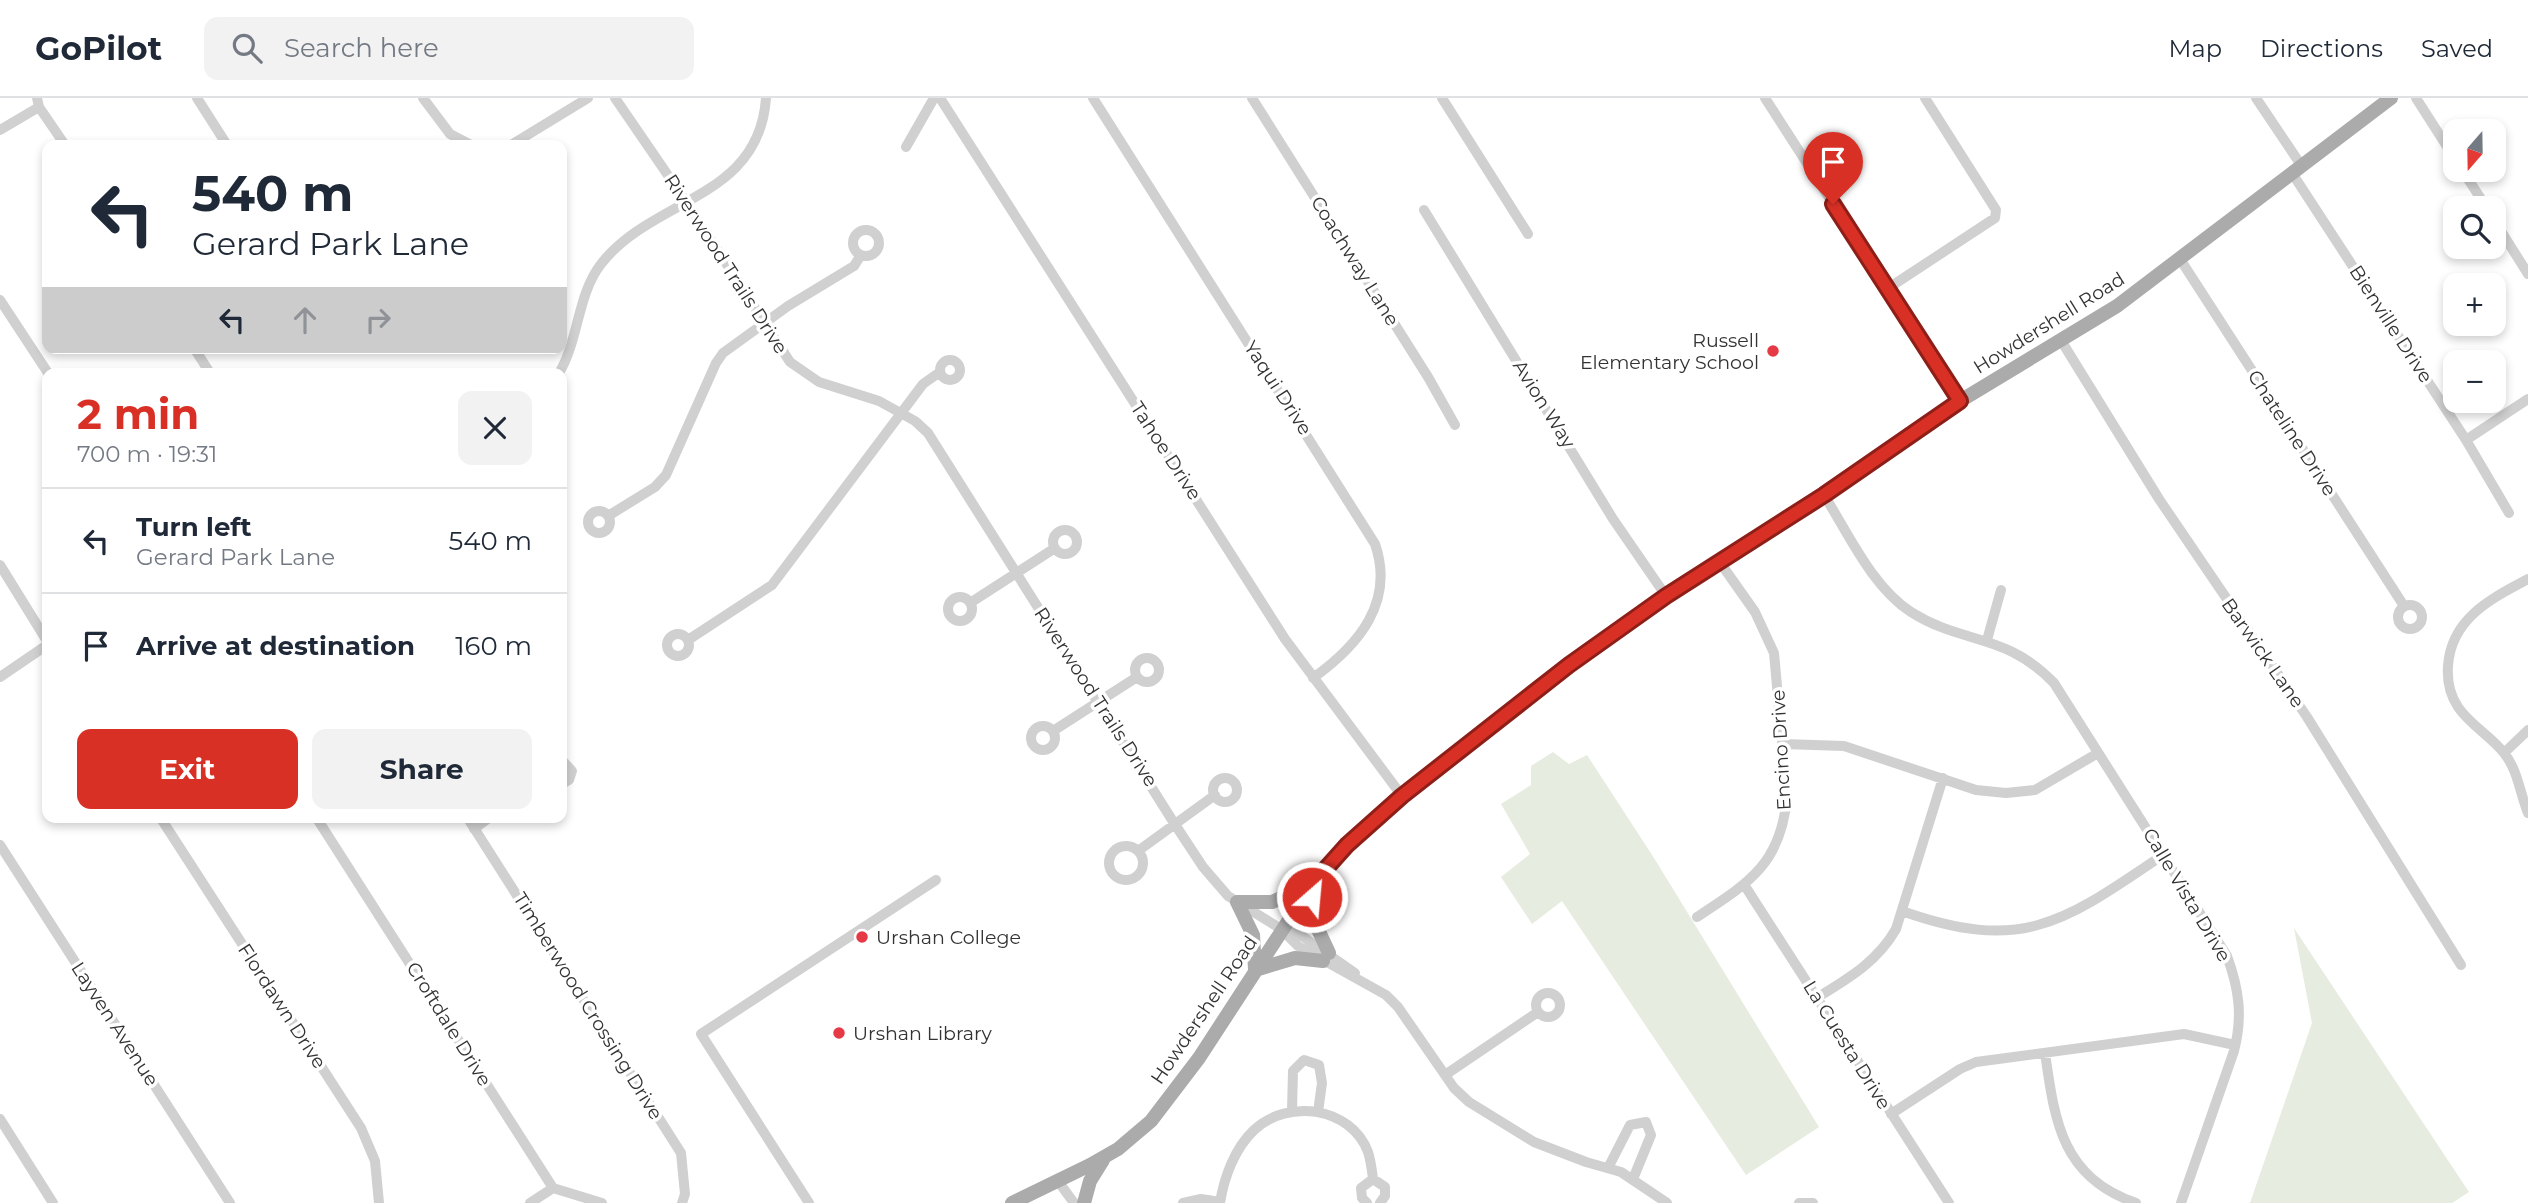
<!DOCTYPE html>
<meta charset="utf-8">
<style>
body{margin:0;font-family:Montserrat,sans-serif;background:#f2f2f3;color:#1f2937;height:100vh;display:flex;flex-direction:column;font-size:26px;white-space:nowrap}
*{box-sizing:border-box;margin:0}
p{font-size:23px;color:#747a83}
.icon{flex:none;width:38px;height:38px;fill:none;stroke:currentColor;stroke-width:2;stroke-linecap:round;stroke-linejoin:round}
.map{position:relative;flex:1;overflow:hidden}
.sheet{position:absolute;left:42px;top:270px;width:525px;height:455px;display:flex;flex-direction:column;background:#fff;border-radius:14px;box-shadow:0 4px 10px #0003}
.sheet>*{flex:none}
.top-card{position:absolute;left:42px;top:42px;width:525px;height:214px;border-radius:14px;box-shadow:0 4px 10px #0003;background:#fff;color:#1f2937;overflow:hidden}
.needle{width:46px;rotate:200deg}
.controls{position:absolute;left:2443px;top:21px;display:grid;gap:14px}
.controls a{display:grid;place-items:center;width:63px;height:63px;border-radius:14px;background:#fff;box-shadow:0 4px 10px #0003;font-size:35px}
.pin{position:absolute;display:grid;place-items:center;width:60px;height:60px;color:#fff;margin:-72px -30px;border-radius:50% 50% 50% 0;rotate:-45deg;box-shadow:0 0 7px #0007}
.pin .icon{rotate:45deg}
.me{position:absolute;width:77px;margin:-38px;rotate:27deg;stroke-linejoin:round;filter:drop-shadow(0 0 5px #0008)}
.turn{display:flex;align-items:center;gap:24px;height:147px;padding:0 35px;font-size:32px}
.turn .icon{width:91px;height:91px;stroke-width:2.5}
.turn b{display:block;font-size:49px;line-height:60px}
.lanes{display:flex;align-items:center;height:66px;padding:0 35px;background:#0003;justify-content:center;gap:35px;direction:ltr}
.lanes .off{opacity:.35}
.round{display:grid;place-items:center;flex:none;width:74px;height:74px;border-radius:14px;background:#f2f2f3}
.overview{display:flex;align-items:center;justify-content:space-between;height:119px;padding:0 35px}
h1{font-size:42px;font-weight:700;line-height:52px;color:#d93025}
.cta{display:flex;gap:14px;margin-top:auto;padding:14px 35px}
.cta a{flex:1;height:80px;border-radius:14px;background:#d93025;color:#fff;font-size:28px;font-weight:700;line-height:80px;text-align:center}
.cta a+a{background:#f2f2f3;color:#1f2937}
ul{padding:0;list-style:none}
li{display:flex;align-items:center;gap:21px;height:105px;padding:0 35px;border-top:2px solid #e0e1e3}
li div{flex:1}
li b{display:block;font-size:26px}
li em{font-style:normal}
header{display:flex;align-items:center;gap:42px;box-sizing:border-box;height:98px;padding:0 35px;background:#fff;border-bottom:2px solid #e0e1e3}
header strong{font-size:33px}
nav{display:flex;gap:38px;margin-inline-start:auto;font-size:24px}
.search{width:490px;height:63px;background:#f2f2f3;display:flex;align-items:center;gap:18px;box-sizing:border-box;padding:0 24px;border-radius:14px;color:#747a83;font-size:26px}
.map>svg:first-child{display:block}
.green{fill:#e6ecdf}
.lines{fill:none;stroke-linecap:round;stroke-linejoin:round}
.minor{stroke:#d0d0d0;stroke-width:10}
.major{stroke:#ababab;stroke-width:14}
.route-casing{stroke:#8d1f18;stroke-width:18}
.route{stroke:#d93025;stroke-width:12}
.poi-dot{fill:#e63946;stroke:#fff;stroke-width:2.5}
.labels{text-anchor:middle;dominant-baseline:central;stroke-width:7;stroke-linejoin:round;paint-order:stroke}
.street-label{font-size:19px;fill:#333;stroke:#fff}
.poi-label{font-size:19px;fill:#333;stroke:#fff;text-anchor:start}
</style>
<header>
<strong>GoPilot</strong>
<div class="search"><svg class="icon" aria-label="search" viewBox="0 0 24 24"><circle cx="10" cy="10" r="6"/><path d="M15 15l6 6"/></svg>Search here</div>
<nav><a>Map</a><a>Directions</a><a>Saved</a></nav>
</header>
<div class="map">
<svg width="2528" height="1105" viewBox="0 0 2528 1105">
<rect width="100%" height="100%" fill="#fff"/>
<!-- green -->
<path class="green" d="M 1553,654 L 1569,666 L 1587,657 L 1654,760 L 1819,1029 L 1746,1077 L 1562,803 L 1532,826 L 1501,779 L 1530,756 L 1501,706 L 1531,687 L 1531,668 Z
M 2294,830 L 2469,1094 L 2452,1105 L 2250,1105 L 2312,925 Z"/>
<g class="lines">
<!-- minor -->
<path class="minor" d="M 37,0 L 39,9 L 65,47
M 197,0 L 227,47
M 423,0 L 450,36 L 471,47
M 615,0 L 687,105 L 790,264 L 819,284 L 879,303 L 915,323 L 928,335 L 1174,725 L 1203,769 L 1228,798 L 1281,831 L 1298,848 L 1386,897 L 1398,909 L 1454,990 L 1469,1004 L 1534,1044 L 1586,1064 L 1621,1074 L 1667,1105
M 940,0 L 1285,541 L 1402,698
M 1093,0 L 1375,446 C 1395,504 1359,547 1313,580
M 1252,0 L 1428,279 L 1455,327
M 1442,0 L 1528,136
M 1765,0 L 1960,303
M 2256,0 L 2301,67
M 2416,0 L 2455,61
M 0,32 L 39,9
M 511,47 L 588,0
M 906,49 L 934,0
M 2462,72 L 2487,110
M 2292,75 L 2466,342 L 2509,415
M 1424,112 L 1613,421 L 1666,498
M 2494,122 L 2528,176
M853 145a13 13 0 1 1 26 0a13 13 0 1 1-26 0Z
M 2180,161 L 2404,508
M 1887,191 L 1995,120 L 1996,112 L 1925,0
M 0,202 L 48,275
M 2062,244 L 2159,401 L 2307,619 L 2461,867
M 194,250 L 210,275
M940 272a10 10 0 1 1 20 0a10 10 0 1 1-20 0Z
M 559,275 C 579,242 577,197 601,166 C 653,99 759,102 766,0
M 2466,342 L 2528,301
M 1824,397 C 1848,435 1872,489 1911,514 C 1963,547 2005,534 2054,585 L 2227,858 C 2239,891 2243,918 2234,953 L 2181,1105
M588 424a11 11 0 1 1 22 0a11 11 0 1 1-22 0Z
M 608,418 L 655,389 L 666,377 L 716,265 L 723,255 L 788,208 L 854,168 L 861,157
M1053 444a12 12 0 1 1 24 0a12 12 0 1 1-24 0Z
M 0,467 L 47,543
M 2528,481 C 2490,501 2451,521 2448,568 C 2447,582 2450,597 2458,609 C 2470,627 2491,638 2504,655 C 2518,672 2520,696 2528,715
M948 511a12 12 0 1 1 24 0a12 12 0 1 1-24 0Z
M 970,505 L 1055,450
M2398 519a12 12 0 1 1 24 0a12 12 0 1 1-24 0Z
M667 547a11 11 0 1 1 22 0a11 11 0 1 1-22 0Z
M 688,542 L 772,487 L 923,286 L 940,274
M 1987,542 L 2001,492
M1135 572a12 12 0 1 1 24 0a12 12 0 1 1-24 0Z
M 0,579 L 47,547
M1031 640a12 12 0 1 1 24 0a12 12 0 1 1-24 0Z
M 1053,633 L 1137,579
M 1783,646 L 1844,648 L 1976,692 L 2006,695 L 2035,692 L 2098,655
M 2504,655 L 2528,632
M 562,662 L 572,673 L 569,682 L 562,686
M1213 692a12 12 0 1 1 24 0a12 12 0 1 1-24 0Z
M 160,719 L 361,1030 L 375,1063 L 379,1105
M 316,719 L 553,1090 L 602,1105
M 467,719 L 681,1055 L 685,1096 L 682,1105
M 474,731 L 490,719
M 0,747 L 230,1105
M1109 765a17 17 0 1 1 34 0a17 17 0 1 1-34 0Z
M 1138,753 L 1215,697
M 1745,788 L 1949,1105
M 1902,813 C 2023,856 2064,824 2163,757
M 1697,819 C 1749,785 1781,766 1787,699 L 1774,555 L 1755,514 L 1719,463
M 1282,831 L 1302,838 L 1355,875
M1536 907a12 12 0 1 1 24 0a12 12 0 1 1-24 0Z
M 1818,899 C 1849,880 1878,863 1896,831 L 1943,680
M 2045,955 C 2055,1025 2062,1079 2136,1105
M 1445,977 L 1538,914
M 1292,1013 L 1293,973 L 1304,962 L 1319,967 L 1322,985 L 1318,1014
M 1891,1016 L 1960,971 L 1976,964 L 2184,936 L 2235,947
M 0,1021 L 53,1105
M 1608,1070 L 1630,1027 L 1646,1024 L 1651,1037 L 1633,1081
M 1058,1083 L 1074,1105
M 530,1105 L 553,1090
M 809,1105 L 701,936 L 936,782
M 1183,1105 L 1201,1101 L 1220,1104
M 1220,1105 C 1224,1079 1235,1050 1254,1032 C 1288,1000 1351,1009 1368,1054 C 1371,1063 1372,1073 1373,1081
M 1367,1105 L 1362,1100 L 1361,1090 L 1373,1081 L 1385,1089 L 1385,1098 L 1380,1105
M 1799,1105 L 1813,1105"/>
<!-- major -->
<path class="major" d="M 1313,786 L 1315,825 L 1329,855
M 1237,804 L 1272,804 L 1312,786
M 1237,804 L 1253,837 L 1255,871
M 1255,872 L 1295,860 L 1323,863
M 1012,1105 L 1090,1067 L 1118,1051 L 1151,1023 L 1199,960 L 1313,785 L 1347,747 L 1402,698 L 1569,567 L 1666,498 L 1824,397 L 1960,303 L 2117,208 L 2391,0
M 1084,1105 L 1090,1083 L 1103,1062"/>
</g>
<g class="lines">
<!-- route casing -->
<g class="route-casing">
<path id="route" d="M 1312,799 L 1313,785 L 1347,747 L 1402,698 L 1569,567 L 1666,498 L 1824,397 L 1960,303 L 1833,106"/>
</g>
<!-- route -->
<use href="#route" class="route"/>
</g>
<!-- markers -->
<g class="poi-dot">
<circle cx="1773" cy="253" r="7"/>
<circle cx="862" cy="839" r="7"/>
<circle cx="839" cy="935" r="7"/>
</g>
<g class="labels">
<!-- street labels -->
<g class="street-label">
<text transform="translate(1355 163) rotate(58)">Coachway Lane</text>
<text transform="translate(726 166) rotate(57)">Riverwood Trails Drive</text>
<text transform="translate(2049 225) rotate(-32)">Howdershell Road</text>
<text transform="translate(2391 226) rotate(57)">Bienville Drive</text>
<text transform="translate(1278 290) rotate(57)">Yaqui Drive</text>
<text transform="translate(1544 306) rotate(58)">Avion Way</text>
<text transform="translate(2292 335) rotate(57)">Chateline Drive</text>
<text transform="translate(1166 353) rotate(57)">Tahoe Drive</text>
<text transform="translate(2263 555) rotate(55)">Barwick Lane</text>
<text transform="translate(1096 599) rotate(57)">Riverwood Trails Drive</text>
<text transform="translate(1781 652) rotate(-93)">Encino Drive</text>
<text transform="translate(2187 797) rotate(59)">Calle Vista Drive</text>
<text transform="translate(282 908) rotate(57)">Flordawn Drive</text>
<text transform="translate(588 908) rotate(58)">Timberwood Crossing Drive</text>
<text transform="translate(1204 912) rotate(-56)">Howdershell Road</text>
<text transform="translate(115 926) rotate(57)">Layven Avenue</text>
<text transform="translate(449 926) rotate(58)">Croftdale Drive</text>
<text transform="translate(1847 947) rotate(58)">La Cuesta Drive</text>
</g>
<!-- poi labels -->
<g class="poi-label">
<text x="1759" y="242" text-anchor="end">Russell<tspan x="1759" dy="22">Elementary School</tspan></text>
<text x="876" y="839">Urshan College</text>
<text x="853" y="935">Urshan Library</text>
</g>
</g>
</svg>
<div class="controls">
<a><svg class="needle" viewBox="-14 -14 28 28"><path d="M0-13l5 13h-10z" fill="#e53935"/><path d="M0 13l5-13h-10z" fill="#747a83"/></svg></a>
<a><svg class="icon" aria-label="search" viewBox="0 0 24 24"><circle cx="10" cy="10" r="6"/><path d="M15 15l6 6"/></svg></a>
<a>+</a>
<a>−</a>
</div>
<div class="pin" style="left:1833px;top:106px;background:#d93025"><svg class="icon" aria-label="arrive" viewBox="0 0 24 24"><path d="M6 21V4h12l-3 4 3 4H6"/></svg></div>
<svg class="me" style="left:1312px;top:799px" viewBox="-20 -20 40 40"><circle r="17" fill="#d93025" stroke="#fff" stroke-width="3"/><path d="M0-11L8 9 0 5-8 9z" fill="#fff"/></svg>
<div class="top-card">
<div class="turn"><svg class="icon" aria-label="left" viewBox="0 0 24 24"><path d="M17 20v-9H6M10 6l-5 5 5 5"/></svg><div><b>540 m</b>Gerard Park Lane</div></div>
<div class="lanes"><svg class="icon" aria-label="left" viewBox="0 0 24 24"><path d="M17 20v-9H6M10 6l-5 5 5 5"/></svg><svg class="icon off" aria-label="ahead" viewBox="0 0 24 24"><path d="M12 20V5M6 11l6-6 6 6"/></svg><svg class="icon off" aria-label="right" viewBox="0 0 24 24"><path d="M7 20v-9h11M14 6l5 5-5 5"/></svg></div>
</div>
<section class="sheet">
<div class="overview"><div><h1>2 min</h1><p>700 m · 19:31</p></div><a class="round"><svg class="icon" aria-label="close" viewBox="0 0 24 24"><path d="M6 6l12 12M18 6L6 18"/></svg></a></div>
<ul>
<li><svg class="icon" aria-label="left" viewBox="0 0 24 24"><path d="M17 20v-9H6M10 6l-5 5 5 5"/></svg><div><b>Turn left</b><p>Gerard Park Lane</p></div><em>540 m</em></li>
<li><svg class="icon" aria-label="arrive" viewBox="0 0 24 24"><path d="M6 21V4h12l-3 4 3 4H6"/></svg><div><b>Arrive at destination</b></div><em>160 m</em></li>
</ul>
<div class="cta"><a>Exit</a><a>Share</a></div>
</section>
</div>
